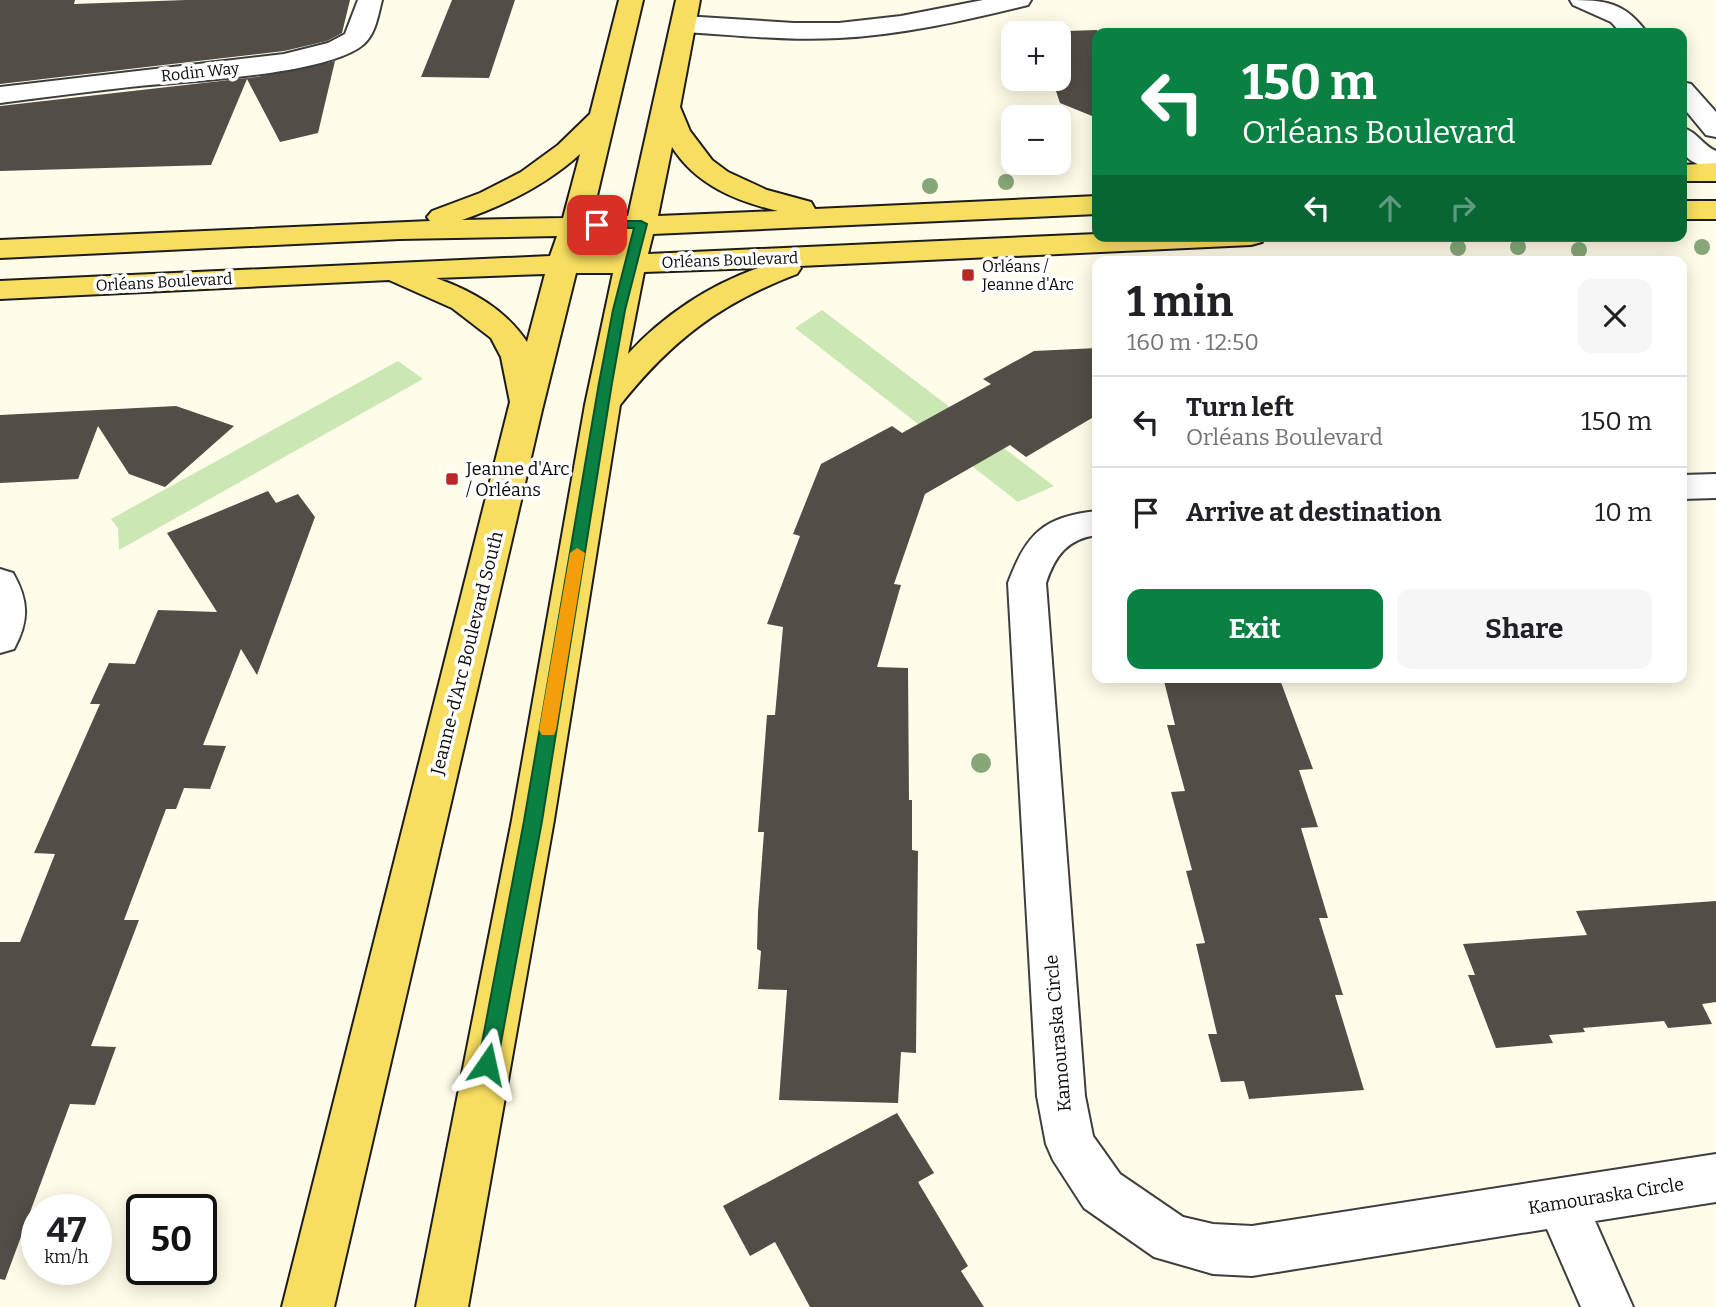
<!DOCTYPE html>
<meta charset="utf-8">
<style>
body{margin:0;font-family:Bitter,serif;background:#f6f6f6;color:#202124;height:100vh;display:flex;flex-direction:column;font-size:26px;white-space:nowrap}
*{box-sizing:border-box;margin:0}
p{font-size:23px;color:#757577}
.icon{flex:none;width:38px;height:38px;fill:none;stroke:currentColor;stroke-width:2;stroke-linecap:round;stroke-linejoin:round}
.map{position:relative;flex:1;overflow:hidden}
.details{position:absolute;left:1092px;top:256px;width:595px;height:427px;display:flex;flex-direction:column;background:#fff;border-radius:14px;box-shadow:0 4px 18px #0003}
.details>*{flex:none}
.top-card{position:absolute;left:1092px;top:28px;width:595px;height:214px;border-radius:14px;box-shadow:0 4px 18px #0003;background:#0b8043;color:#fff;overflow:hidden}
.fabs{position:absolute;left:1001px;top:21px;display:grid;gap:14px}
.fabs a{display:grid;place-items:center;width:70px;height:70px;border-radius:14px;background:#fff;box-shadow:0 4px 18px #0003;font-size:35px}
.speed{position:absolute;left:21px;top:1194px;display:flex;gap:14px;font-size:35px;font-weight:700;text-align:center}
.speed>*{display:grid;place-content:center;width:91px;height:91px;border-radius:50%;background:#fff;box-shadow:0 4px 18px #0003;line-height:1}
.speed small{font-size:18px;font-weight:400}
.speed .limit{border:4px solid #111;border-radius:10px;background:#fff;color:#111}
.pin{position:absolute;display:grid;place-items:center;width:60px;height:60px;color:#fff;margin:-30px;border-radius:14px;box-shadow:0 4px 10px #0006}
.me{position:absolute;width:77px;margin:-38px;rotate:11deg;stroke-linejoin:round;filter:drop-shadow(0 0 5px #0008)}
.turn{display:flex;align-items:center;gap:24px;height:147px;padding:0 35px;font-size:32px}
.turn .icon{width:91px;height:91px;stroke-width:2.5}
.turn b{display:block;font-size:49px;line-height:60px}
.lanes{display:flex;align-items:center;height:66px;padding:0 35px;background:#0003;justify-content:center;gap:35px;direction:ltr}
.lanes .off{opacity:.35}
.round{display:grid;place-items:center;flex:none;width:74px;height:74px;border-radius:14px;background:#f6f6f6}
.head{display:flex;align-items:center;justify-content:space-between;height:119px;padding:0 35px}
h1{font-size:42px;font-weight:700;line-height:52px}
.primary-button{display:flex;gap:14px;margin-top:auto;padding:14px 35px}
.primary-button a{flex:1;height:80px;border-radius:14px;background:#0b8043;color:#fff;font-size:28px;font-weight:700;line-height:80px;text-align:center}
.primary-button a+a{background:#f6f6f6;color:#202124}
ul{padding:0;list-style:none}
li{display:flex;align-items:center;gap:21px;height:91px;padding:0 35px;border-top:2px solid #e0e0e0}
li div{flex:1}
li b{display:block;font-size:26px}
li em{font-style:normal}
.map>svg:first-child{display:block}
.green{fill:#cbe8b4}
.building{fill:#534d47}
.lines{fill:none;stroke-linecap:round;stroke-linejoin:round}
.minor-casing{stroke:#3e3e3e;stroke-width:4}
.major-casing{stroke:#1c1c1c;stroke-width:4}
.minor{fill:#fff;fill-rule:evenodd}
.major{fill:#f8de60;fill-rule:evenodd}
.tree{fill:#88a779}
.route{fill:#0b8043;stroke:#07532c;stroke-width:2}
.slow{fill:#f59e0b}
.poi-dot{fill:#b92825;stroke:#fff;stroke-width:2.5}
.labels{text-anchor:middle;dominant-baseline:central;stroke-width:7;stroke-linejoin:round;paint-order:stroke}
.far-street-label{font-size:16px;fill:#0b0b0b;stroke:#fff}
.far-poi-label{font-size:16px;fill:#0b0b0b;stroke:#fff;text-anchor:start}
.poi-label{font-size:18px;fill:#0b0b0b;stroke:#fff;text-anchor:start}
.street-label{font-size:18px;fill:#0b0b0b;stroke:#fff}
</style>
<div class="map">
<svg width="1716" height="1307" viewBox="0 0 1716 1307">
<rect width="100%" height="100%" fill="#fffce9"/>
<!-- green -->
<path class="green" d="M 822,310 L 1054,486 L 1018,502 L 795,328 Z
M 398,361 L 423,379 L 119,550 L 118,528 L 111,519 Z"/>
<!-- building -->
<path class="building" d="M 0,0 L 75,0 L 74,4 L 186,0 L 350,0 L 342,33 L 327,41 L 284,51 L 0,84 Z
M 452,0 L 515,0 L 489,78 L 421,77 Z
M 1097,30 L 1097,118 L 1060,103 L 1052,79 L 1059,79 L 1059,33 L 1037,32 Z
M 335,61 L 318,133 L 280,142 L 247,79 L 211,165 L 0,171 L 0,106 L 257,77 Z
M 1097,348 L 1097,415 L 1026,457 L 1010,445 L 925,494 L 894,584 L 901,585 L 877,667 L 908,668 L 909,800 L 912,800 L 912,850 L 918,851 L 916,1053 L 901,1052 L 898,1103 L 779,1100 L 787,990 L 758,989 L 761,951 L 757,949 L 758,912 L 764,832 L 758,832 L 767,715 L 775,715 L 783,627 L 767,624 L 800,536 L 793,534 L 821,464 L 892,426 L 902,433 L 991,384 L 983,379 L 1034,351 Z
M 176,406 L 234,426 L 165,487 L 129,474 L 98,426 L 78,479 L 0,483 L 0,415 Z
M 268,491 L 276,503 L 298,494 L 315,517 L 257,675 L 241,649 L 203,745 L 226,746 L 210,789 L 184,788 L 176,809 L 166,809 L 124,920 L 139,920 L 91,1046 L 116,1047 L 95,1105 L 70,1104 L 5,1280 L 0,1279 L 0,942 L 20,942 L 55,854 L 34,853 L 100,704 L 90,704 L 109,663 L 135,664 L 158,610 L 217,612 L 167,533 Z
M 1163,677 L 1279,677 L 1313,769 L 1299,770 L 1318,827 L 1301,828 L 1328,918 L 1319,918 L 1343,995 L 1335,995 L 1364,1090 L 1249,1099 L 1244,1081 L 1221,1082 L 1208,1034 L 1217,1034 L 1196,944 L 1205,943 L 1186,871 L 1192,870 L 1171,792 L 1185,791 L 1167,725 L 1175,725 Z
M 1716,901 L 1716,1002 L 1702,1004 L 1712,1024 L 1668,1028 L 1664,1021 L 1583,1028 L 1585,1032 L 1549,1035 L 1553,1043 L 1496,1048 L 1468,975 L 1475,975 L 1463,944 L 1587,935 L 1576,911 Z
M 897,1113 L 934,1173 L 918,1182 L 968,1266 L 961,1271 L 984,1307 L 810,1307 L 775,1242 L 750,1256 L 723,1206 Z"/>
<g class="lines">
<!-- minor casing -->
<g class="minor-casing">
<path id="minor" d="M 358,0 L 382,0 C 378,15 376,33 364,44 C 328,75 189,81 139,86 C 92,91 46,97 0,103 L 0,87 L 284,54 L 328,43 L 345,34 Z
M 983,0 L 1031,0 L 1028,5 C 967,20 902,35 839,38 C 787,41 735,35 684,32 L 675,29 L 671,24 L 675,19 L 684,16 L 794,23 L 839,23 L 901,16 Z
M 1570,0 C 1605,0 1625,2 1647,33 L 1621,33 L 1611,22 L 1573,5 Z
M 1682,82 L 1691,84 L 1716,112 L 1716,137 L 1706,135 L 1682,106 Z
M 1682,128 C 1697,131 1702,145 1716,151 L 1716,169 C 1686,162 1681,159 1682,128 Z
M 1716,474 L 1716,498 L 1682,499 L 1682,475 Z
M 1097,511 L 1097,535 C 1067,539 1055,556 1046,583 L 1085,1096 L 1093,1136 L 1120,1174 L 1183,1217 L 1213,1224 L 1252,1226 L 1716,1154 L 1716,1202 L 1595,1221 L 1633,1307 L 1581,1307 L 1547,1229 L 1252,1276 L 1213,1274 L 1154,1257 L 1084,1208 L 1053,1160 L 1046,1144 L 1037,1096 L 1008,583 C 1027,533 1043,517 1097,511 Z
M 0,569 L 13,573 C 29,601 29,621 14,649 L 0,653 Z"/>
</g>
<!-- major casing -->
<g class="major-casing">
<path id="major" d="M 619,0 L 643,0 L 592,217 L 628,216 L 676,0 L 700,0 L 680,107 L 690,131 L 712,160 L 728,172 L 767,190 L 811,202 L 815,209 L 1097,196 L 1097,214 L 653,234 L 648,254 L 1097,234 L 1097,236 L 1266,236 L 1262,242 L 1251,245 L 800,266 L 801,268 L 797,274 C 720,303 671,341 620,405 L 554,820 L 468,1307 L 416,1307 L 512,820 L 585,405 L 613,273 L 576,273 L 542,410 L 334,1307 L 282,1307 L 510,402 L 501,357 L 491,338 L 452,308 L 389,280 L 0,299 L 0,281 L 550,256 L 557,236 L 400,239 L 0,258 L 0,240 L 430,221 L 427,217 L 432,211 L 480,193 L 521,172 L 558,145 L 590,114 ZM 672,147 C 696,185 736,201 778,211 L 658,216 ZM 580,154 L 563,218 L 462,220 C 505,205 546,185 580,154 ZM 624,234 L 618,254 L 581,255 L 587,235 ZM 758,268 C 708,286 664,315 628,354 L 644,272 ZM 545,274 L 527,342 C 505,309 472,291 436,278 Z
M 1716,163 L 1716,181 L 1682,181 L 1682,165 Z
M 1682,201 L 1716,201 L 1716,219 L 1682,219 Z"/>
</g>
<!-- minor -->
<use href="#minor" class="minor"/>
<!-- major -->
<use href="#major" class="major"/>
</g>
<!-- trees -->
<g class="tree">
<circle cx="1006" cy="182" r="8"/>
<circle cx="930" cy="186" r="8"/>
<circle cx="1518" cy="247" r="8"/>
<circle cx="1702" cy="247" r="8"/>
<circle cx="1458" cy="248" r="8"/>
<circle cx="1579" cy="250" r="8"/>
<circle cx="981" cy="763" r="10"/>
</g>
<!-- route -->
<path class="route" d="M 641,221 L 647,224 L 625,310 L 612,383 L 542,821 L 497,1064 L 494,1070 L 487,1073 L 480,1070 L 478,1064 L 524,821 L 599,383 L 613,310 L 634,228 L 597,228 L 591,225 L 597,221 Z"/>
<!-- slow -->
<path class="slow" d="M 577,548 L 585,553 L 556,730 L 554,735 L 542,735 L 539,730 L 570,553 Z"/>
<!-- markers -->
<g class="poi-dot">
<rect x="961" y="268" width="14" height="14" rx="3.5"/>
<rect x="445" y="472" width="14" height="14" rx="3.5"/>
</g>
<g class="labels">
<!-- far-street labels -->
<g class="far-street-label">
<text transform="translate(200 72) rotate(-6)">Rodin Way</text>
<text transform="translate(730 260) rotate(-2)">Orléans Boulevard</text>
<text transform="translate(164 282) rotate(-3)">Orléans Boulevard</text>
</g>
<!-- far-poi labels -->
<g class="far-poi-label">
<text x="982" y="266">Orléans /<tspan x="982" dy="18">Jeanne d'Arc</tspan></text>
</g>
<!-- poi labels -->
<g class="poi-label">
<text x="466" y="469">Jeanne d'Arc<tspan x="466" dy="21">/ Orléans</tspan></text>
</g>
<!-- street labels -->
<g class="street-label">
<text transform="translate(467 653) rotate(-76)">Jeanne-d'Arc Boulevard South</text>
<text transform="translate(1058 1033) rotate(-95)">Kamouraska Circle</text>
<text transform="translate(1606 1196) rotate(-9)">Kamouraska Circle</text>
</g>
</g>
</svg>
<div class="fabs">
<a>+</a>
<a>−</a>
</div>
<div class="speed"><div>47<small>km/h</small></div><div class="limit">50</div></div>
<div class="pin" style="left:597px;top:225px;background:#d93025"><svg class="icon" aria-label="arrive" viewBox="0 0 24 24"><path d="M6 21V4h12l-3 4 3 4H6"/></svg></div>
<svg class="me" style="left:487px;top:1064px" viewBox="-20 -20 40 40"><path d="M0-17L14 15 0 8-14 15z" fill="#0b8043" stroke="#fff" stroke-width="4"/></svg>
<div class="top-card">
<div class="turn"><svg class="icon" aria-label="left" viewBox="0 0 24 24"><path d="M17 20v-9H6M10 6l-5 5 5 5"/></svg><div><b>150 m</b>Orléans Boulevard</div></div>
<div class="lanes"><svg class="icon" aria-label="left" viewBox="0 0 24 24"><path d="M17 20v-9H6M10 6l-5 5 5 5"/></svg><svg class="icon off" aria-label="ahead" viewBox="0 0 24 24"><path d="M12 20V5M6 11l6-6 6 6"/></svg><svg class="icon off" aria-label="right" viewBox="0 0 24 24"><path d="M7 20v-9h11M14 6l5 5-5 5"/></svg></div>
</div>
<section class="details">
<div class="head"><div><h1>1 min</h1><p>160 m · 12:50</p></div><a class="round"><svg class="icon" aria-label="close" viewBox="0 0 24 24"><path d="M6 6l12 12M18 6L6 18"/></svg></a></div>
<ul>
<li><svg class="icon" aria-label="left" viewBox="0 0 24 24"><path d="M17 20v-9H6M10 6l-5 5 5 5"/></svg><div><b>Turn left</b><p>Orléans Boulevard</p></div><em>150 m</em></li>
<li><svg class="icon" aria-label="arrive" viewBox="0 0 24 24"><path d="M6 21V4h12l-3 4 3 4H6"/></svg><div><b>Arrive at destination</b></div><em>10 m</em></li>
</ul>
<div class="primary-button"><a>Exit</a><a>Share</a></div>
</section>
</div>
